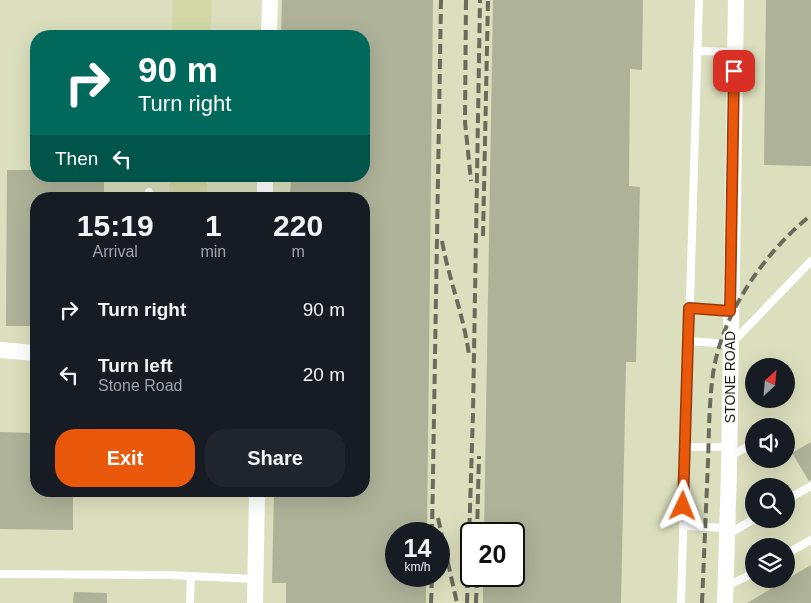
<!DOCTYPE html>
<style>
body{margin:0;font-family:Helvetica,sans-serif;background:#20242c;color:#f1f3f6;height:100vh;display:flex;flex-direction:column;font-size:19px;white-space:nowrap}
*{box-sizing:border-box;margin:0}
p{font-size:16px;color:#9ea1a6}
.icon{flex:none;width:28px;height:28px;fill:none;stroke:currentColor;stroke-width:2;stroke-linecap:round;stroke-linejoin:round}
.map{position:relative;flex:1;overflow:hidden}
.side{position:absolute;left:30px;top:192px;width:340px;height:305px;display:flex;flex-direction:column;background:#171b24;border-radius:20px;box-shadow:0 5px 20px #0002}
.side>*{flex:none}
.hud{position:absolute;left:30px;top:30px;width:340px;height:152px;border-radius:20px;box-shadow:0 5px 20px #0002;background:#00695c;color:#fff;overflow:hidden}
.needle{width:32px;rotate:26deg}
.buttons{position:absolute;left:745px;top:358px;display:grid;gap:10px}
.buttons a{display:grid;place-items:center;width:50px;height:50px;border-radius:50%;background:#171b24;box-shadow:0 5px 20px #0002;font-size:25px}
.speed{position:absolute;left:385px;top:522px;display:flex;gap:10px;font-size:25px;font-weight:700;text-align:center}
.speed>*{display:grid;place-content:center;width:65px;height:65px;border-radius:50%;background:#171b24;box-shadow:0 5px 20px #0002;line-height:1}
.speed small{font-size:12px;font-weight:400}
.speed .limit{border:2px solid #111;border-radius:8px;background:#fff;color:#111}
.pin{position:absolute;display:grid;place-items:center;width:42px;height:42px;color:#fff;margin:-21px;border-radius:10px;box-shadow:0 2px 8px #0006}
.me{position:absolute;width:55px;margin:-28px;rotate:2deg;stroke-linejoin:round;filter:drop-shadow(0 0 4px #0008)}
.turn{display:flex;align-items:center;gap:18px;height:105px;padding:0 25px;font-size:22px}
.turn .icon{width:65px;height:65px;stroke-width:2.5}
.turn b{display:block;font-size:35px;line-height:42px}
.then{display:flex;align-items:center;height:48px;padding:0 25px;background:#0003;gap:10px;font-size:19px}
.eta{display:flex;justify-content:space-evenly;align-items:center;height:85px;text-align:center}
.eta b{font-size:30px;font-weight:600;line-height:35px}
.action{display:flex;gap:10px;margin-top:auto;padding:10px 25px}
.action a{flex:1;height:58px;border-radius:20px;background:#ea580c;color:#fff;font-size:20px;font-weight:600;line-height:58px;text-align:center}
.action a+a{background:#20242c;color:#f1f3f6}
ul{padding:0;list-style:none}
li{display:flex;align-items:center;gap:15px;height:65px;padding:0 25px}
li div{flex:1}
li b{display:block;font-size:19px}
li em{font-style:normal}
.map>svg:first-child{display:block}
.built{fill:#dbdfbd;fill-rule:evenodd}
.green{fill:#d3d8a6}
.building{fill:#aeb298}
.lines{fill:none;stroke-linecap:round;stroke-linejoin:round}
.lane{stroke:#fff;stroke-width:8}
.street{stroke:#fff;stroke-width:16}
.rail{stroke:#696b5b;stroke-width:4;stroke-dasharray:10 5;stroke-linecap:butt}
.route-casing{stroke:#983908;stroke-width:12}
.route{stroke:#ea580c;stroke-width:9}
.labels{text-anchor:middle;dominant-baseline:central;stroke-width:4;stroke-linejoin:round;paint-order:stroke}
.street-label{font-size:14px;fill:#17180f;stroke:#fff}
</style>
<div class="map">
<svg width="811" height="603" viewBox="0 0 811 603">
<rect width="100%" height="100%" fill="#e5e9ce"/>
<!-- built -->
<path class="built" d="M 0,0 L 811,0 L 811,603 L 0,603 ZM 36,36 L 364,36 L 364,176 L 36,176 ZM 36,199 L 364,199 L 364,491 L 36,491 ZM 754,366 L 786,366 L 786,399 L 754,399 ZM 754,426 L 786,426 L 786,459 L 754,459 ZM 754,486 L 786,486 L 786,519 L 754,519 ZM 396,534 L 439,534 L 439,576 L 396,576 ZM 471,534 L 514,534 L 514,576 L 471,576 ZM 754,546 L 786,546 L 786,579 L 754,579 Z"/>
<!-- green -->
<path class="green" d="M 173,0 L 212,0 L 210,36 L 172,36 Z
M 170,176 L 207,176 L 207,199 L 169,199 Z"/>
<!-- building -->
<path class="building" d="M 282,0 L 433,0 L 427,534 L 396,534 L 396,576 L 426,576 L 426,603 L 286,603 L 286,583 L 272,583 L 274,491 L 364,491 L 364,199 L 290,199 L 291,176 L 364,176 L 364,36 L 281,36 Z
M 493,0 L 643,0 L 642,70 L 630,69 L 629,186 L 640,187 L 636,362 L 626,362 L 621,603 L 483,603 L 483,576 L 514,576 L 514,534 L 484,534 Z
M 766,0 L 811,0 L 811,166 L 764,165 Z
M 7,170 L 36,170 L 36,176 L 104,176 L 104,199 L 36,199 L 36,326 L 6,326 Z
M 0,432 L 36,433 L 36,491 L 73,491 L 73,530 L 0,529 Z
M 811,442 L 811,480 L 809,481 L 792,453 Z
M 811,565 L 811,603 L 747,603 Z
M 74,592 L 107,593 L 107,603 L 73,603 Z"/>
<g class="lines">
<!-- lane -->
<path class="lane" d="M 697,51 L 734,52
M 149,192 L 150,199
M 689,308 L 730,311
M 688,341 L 731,344 L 811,261
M 685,447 L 729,447
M 729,457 L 754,443
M 786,500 L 811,486
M 683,526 L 727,528
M 727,535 L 754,519
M 786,554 L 811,540
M 0,574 L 169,575 L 255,579
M 725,587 L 754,573
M 190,603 L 191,576
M 681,603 L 699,0"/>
<!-- street -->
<path class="street" d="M 269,36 L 270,0
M 265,199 L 265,176
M 0,350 L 36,353
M 255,603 L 257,491
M 725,603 L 729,471 L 736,0"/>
<!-- rail -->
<path class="rail" d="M 466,0 L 465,122 L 471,181
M 483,236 L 488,0
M 442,241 C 449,280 464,316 469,355
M 438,518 L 457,603
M 432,534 L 441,0
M 477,534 L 479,456
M 431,603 L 432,576
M 467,603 L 473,413 L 480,0
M 476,603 L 477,576
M 702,603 C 704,556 706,509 708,462 C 709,433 709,403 713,374 C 722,313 764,253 811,215"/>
</g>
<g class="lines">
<!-- route casing -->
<g class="route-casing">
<path id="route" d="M 683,506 L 689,308 L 730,311 L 734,71"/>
</g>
<!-- route -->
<use href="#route" class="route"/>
</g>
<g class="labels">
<!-- street labels -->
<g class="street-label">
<text transform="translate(730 377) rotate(-90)">STONE ROAD</text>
</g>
</g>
</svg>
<div class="buttons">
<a><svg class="needle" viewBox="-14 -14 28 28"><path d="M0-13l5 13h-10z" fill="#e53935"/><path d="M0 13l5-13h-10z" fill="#9ea1a6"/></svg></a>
<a><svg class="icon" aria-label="sound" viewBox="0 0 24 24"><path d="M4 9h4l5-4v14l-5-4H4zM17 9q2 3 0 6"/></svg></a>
<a><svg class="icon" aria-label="search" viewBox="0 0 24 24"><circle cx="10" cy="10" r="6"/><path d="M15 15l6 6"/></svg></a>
<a><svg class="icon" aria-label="layers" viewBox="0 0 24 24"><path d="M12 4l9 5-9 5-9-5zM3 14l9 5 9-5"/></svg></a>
</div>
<div class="speed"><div>14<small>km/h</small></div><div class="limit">20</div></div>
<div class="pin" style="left:734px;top:71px;background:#d93025"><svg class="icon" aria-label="arrive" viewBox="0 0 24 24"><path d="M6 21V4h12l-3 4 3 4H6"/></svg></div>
<svg class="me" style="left:683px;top:506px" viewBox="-20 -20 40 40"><path d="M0-17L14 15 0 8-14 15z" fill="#ea580c" stroke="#fff" stroke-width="4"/></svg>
<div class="hud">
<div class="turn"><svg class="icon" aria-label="right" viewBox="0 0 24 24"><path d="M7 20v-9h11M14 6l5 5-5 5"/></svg><div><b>90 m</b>Turn right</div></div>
<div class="then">Then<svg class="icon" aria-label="left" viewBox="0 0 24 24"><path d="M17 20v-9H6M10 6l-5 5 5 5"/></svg></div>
</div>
<section class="side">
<div class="eta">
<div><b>15:19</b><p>Arrival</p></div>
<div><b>1</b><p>min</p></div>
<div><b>220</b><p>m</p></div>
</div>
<ul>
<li><svg class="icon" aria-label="right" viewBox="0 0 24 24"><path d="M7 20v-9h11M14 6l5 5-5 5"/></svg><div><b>Turn right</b></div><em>90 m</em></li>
<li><svg class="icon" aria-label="left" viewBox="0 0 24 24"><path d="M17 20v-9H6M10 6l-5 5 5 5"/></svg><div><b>Turn left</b><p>Stone Road</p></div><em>20 m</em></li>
</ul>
<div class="action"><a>Exit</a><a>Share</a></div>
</section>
</div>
